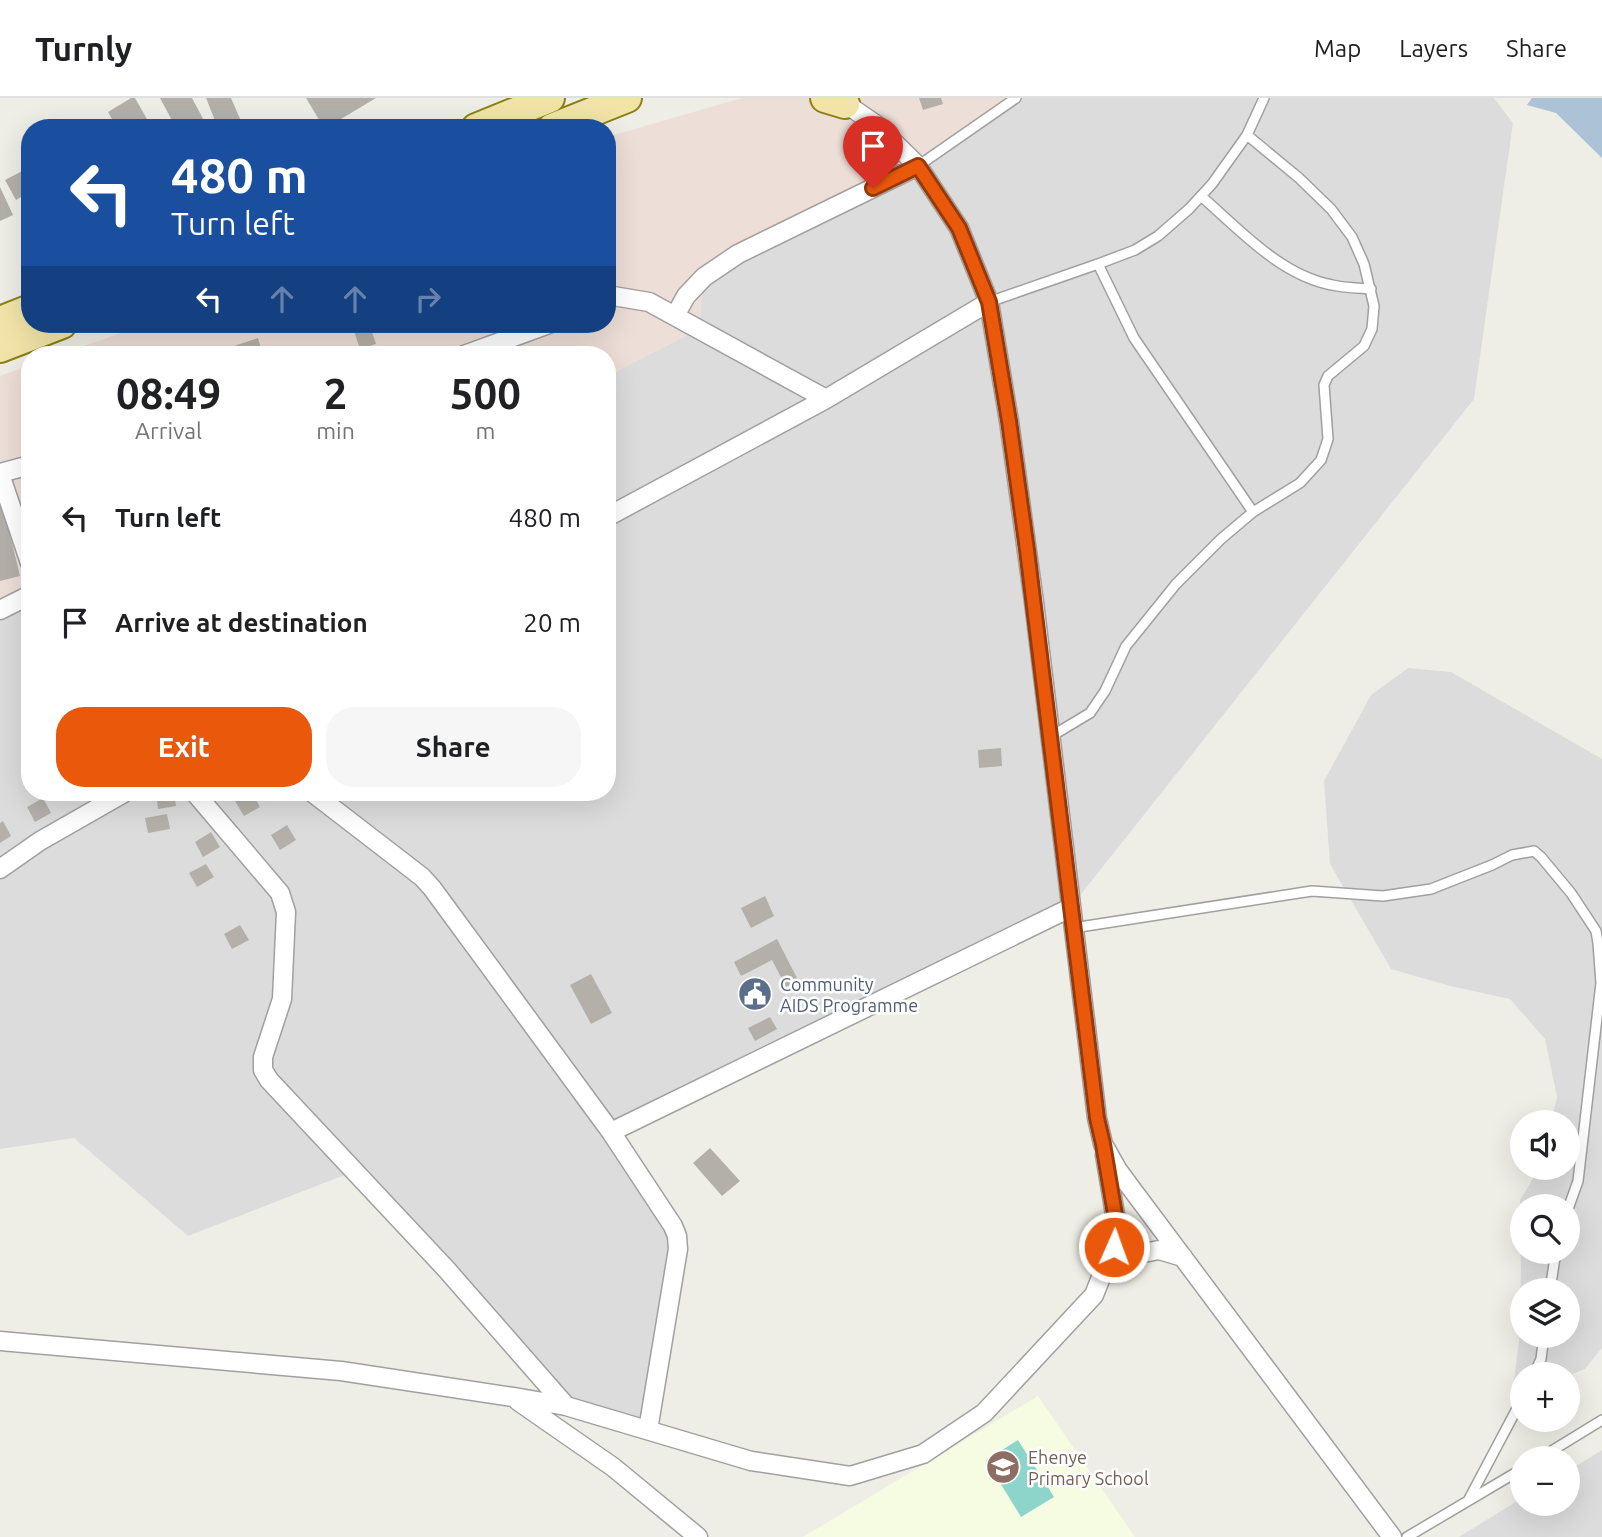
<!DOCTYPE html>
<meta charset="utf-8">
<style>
body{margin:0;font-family:Ubuntu,sans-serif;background:#f6f6f6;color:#202124;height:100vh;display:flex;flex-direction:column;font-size:26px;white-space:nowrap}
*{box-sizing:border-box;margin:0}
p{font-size:23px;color:#757577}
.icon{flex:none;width:38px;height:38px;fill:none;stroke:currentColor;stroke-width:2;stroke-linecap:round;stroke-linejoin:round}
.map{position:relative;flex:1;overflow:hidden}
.details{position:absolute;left:21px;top:248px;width:595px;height:455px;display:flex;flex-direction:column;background:#fff;border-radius:28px;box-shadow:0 7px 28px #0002}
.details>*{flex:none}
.guide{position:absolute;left:21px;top:21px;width:595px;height:214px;border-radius:28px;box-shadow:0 7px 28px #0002;background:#1a4fa0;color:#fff;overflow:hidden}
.tools{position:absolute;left:1510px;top:1012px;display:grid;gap:14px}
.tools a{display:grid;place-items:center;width:70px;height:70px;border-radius:50%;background:#fff;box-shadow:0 7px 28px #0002;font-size:35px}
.pin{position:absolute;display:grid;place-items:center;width:60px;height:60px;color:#fff;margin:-72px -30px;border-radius:50% 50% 50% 0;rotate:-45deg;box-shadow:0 0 7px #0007}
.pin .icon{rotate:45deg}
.me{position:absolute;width:77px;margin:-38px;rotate:2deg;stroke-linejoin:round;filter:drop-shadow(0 0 5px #0008)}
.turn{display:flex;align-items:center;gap:24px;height:147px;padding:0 35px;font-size:32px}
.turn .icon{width:91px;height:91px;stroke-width:2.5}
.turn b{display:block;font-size:49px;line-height:60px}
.lanes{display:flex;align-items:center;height:66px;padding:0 35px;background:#0003;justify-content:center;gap:35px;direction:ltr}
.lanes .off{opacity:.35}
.eta{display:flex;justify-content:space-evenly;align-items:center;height:119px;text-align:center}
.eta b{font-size:42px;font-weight:700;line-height:49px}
.primary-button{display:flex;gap:14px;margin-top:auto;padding:14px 35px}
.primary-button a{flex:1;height:80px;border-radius:28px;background:#ea580c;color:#fff;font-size:28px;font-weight:700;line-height:80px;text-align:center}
.primary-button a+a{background:#f6f6f6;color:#202124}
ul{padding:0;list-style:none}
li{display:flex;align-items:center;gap:21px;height:105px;padding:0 35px}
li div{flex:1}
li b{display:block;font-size:26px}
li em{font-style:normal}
header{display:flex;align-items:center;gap:42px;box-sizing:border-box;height:98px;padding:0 35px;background:#fff;border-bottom:2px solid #e0e0e0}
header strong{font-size:33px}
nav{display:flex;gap:38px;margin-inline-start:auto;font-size:24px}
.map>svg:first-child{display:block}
.residential{fill:#dddcdc;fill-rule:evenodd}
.commercial{fill:#edded7}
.education{fill:#f5fce2}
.pitch{fill:#8dd5cb}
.water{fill:#abc2d7}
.building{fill:#b4b0a9}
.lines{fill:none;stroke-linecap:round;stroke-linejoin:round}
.lane-casing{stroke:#a0a0a0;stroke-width:12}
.street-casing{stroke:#a0a0a0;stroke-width:21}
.primary-casing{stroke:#8a8010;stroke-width:32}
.lane{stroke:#fff;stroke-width:9}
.street{stroke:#fff;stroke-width:18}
.primary{stroke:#f2e4a8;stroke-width:28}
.route-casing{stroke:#983908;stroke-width:18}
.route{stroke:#ea580c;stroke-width:12}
.labels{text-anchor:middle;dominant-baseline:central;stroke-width:5;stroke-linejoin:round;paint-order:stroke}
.service-label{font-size:18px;fill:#4e5e75;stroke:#fff;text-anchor:start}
.education-label{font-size:18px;fill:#785e54;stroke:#fff;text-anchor:start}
</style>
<header>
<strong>Turnly</strong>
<nav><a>Map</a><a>Layers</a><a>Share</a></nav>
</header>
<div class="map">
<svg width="1602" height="1439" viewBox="0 0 1602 1439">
<rect width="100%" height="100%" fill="#efeee6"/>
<!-- residential -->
<path class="residential" d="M 1016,0 L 1494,0 L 1513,25 L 1474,301 L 1070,810 L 611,1033 L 673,1128 L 648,1332 L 566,1308 L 355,1073 L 188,1138 L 74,1040 L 0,1051 L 0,512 L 30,497 L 30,695 L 607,695 L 607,278 L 699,231 L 704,179 Z
M 1408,570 L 1451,574 L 1602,661 L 1602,1250 L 1585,1271 L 1568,1278 L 1568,1276 L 1522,1276 L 1522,1292 L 1514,1281 L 1519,1244 L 1521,1170 L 1520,1102 L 1540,1069 L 1568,1069 L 1568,1024 L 1551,1024 L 1557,999 L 1545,941 L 1510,901 L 1450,888 L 1391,871 L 1330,766 L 1324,683 L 1371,597 ZM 1522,1108 L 1568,1108 L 1568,1153 L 1522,1153 ZM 1522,1192 L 1568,1192 L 1568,1237 L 1522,1237 Z
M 1602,1352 L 1602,1439 L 1459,1439 L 1522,1400 L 1522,1405 L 1568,1405 L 1568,1373 Z"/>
<!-- commercial -->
<path class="commercial" d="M 742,0 L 1016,0 L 918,68 L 704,179 L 699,231 L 607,278 L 607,257 L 58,257 L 147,226 L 607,226 L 607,39 Z
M 30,267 L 30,497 L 0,512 L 0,278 Z"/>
<!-- education -->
<path class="education" d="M 1038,1298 L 1135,1439 L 803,1439 Z"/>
<!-- pitch -->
<path class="pitch" d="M 1018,1342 L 1054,1399 L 1021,1419 L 986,1362 Z"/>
<!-- water -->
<path class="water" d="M 1532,0 L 1602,0 L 1602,60 L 1556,15 L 1527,7 Z"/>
<!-- building -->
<path class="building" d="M 131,0 L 135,0 L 152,30 L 117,30 L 108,14 Z
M 160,0 L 192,0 L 208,30 L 176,30 Z
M 206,0 L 231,0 L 244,30 L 218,30 Z
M 306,0 L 376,0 L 326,30 L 324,30 Z
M 919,0 L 941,0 L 943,6 L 923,12 Z
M 30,69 L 30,94 L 16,102 L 5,82 Z
M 0,89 L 13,117 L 0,123 Z
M 370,228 L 376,246 L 360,251 L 354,233 Z
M 258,240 L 263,257 L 230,257 L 228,250 Z
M 2,404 L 20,478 L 0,483 L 0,405 Z
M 1001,650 L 1002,668 L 979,670 L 978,652 Z
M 156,695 L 174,695 L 176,708 L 158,711 Z
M 252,695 L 260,709 L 244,718 L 235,703 Z
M 43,700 L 51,715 L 35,724 L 27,709 Z
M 167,716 L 170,731 L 148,735 L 145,720 Z
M 3,723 L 11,738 L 0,745 L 0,725 Z
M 287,727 L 296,742 L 280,752 L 271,737 Z
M 211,734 L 220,749 L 203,759 L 195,744 Z
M 206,766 L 214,779 L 197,789 L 189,775 Z
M 765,798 L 774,818 L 751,830 L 741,810 Z
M 240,827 L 249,842 L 232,851 L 224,836 Z
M 777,841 L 798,882 L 786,889 L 772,862 L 741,878 L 734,864 Z
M 591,876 L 612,915 L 591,926 L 570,887 Z
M 770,919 L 777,931 L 755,943 L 748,930 Z
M 710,1050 L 740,1083 L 722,1098 L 693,1065 Z"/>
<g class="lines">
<!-- lane casing -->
<g class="lane-casing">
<path id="lane" d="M 918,68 L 1016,0
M 1201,98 C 1240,132 1280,177 1332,187 C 1345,190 1358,190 1371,191
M 1098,166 L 1134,240 L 1253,414
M 989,204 L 1098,166 L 1135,152 L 1158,138 L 1189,111 L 1212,86 L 1247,37 L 1264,0
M 1050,639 L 1090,615 L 1105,593 L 1126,548 L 1176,486 L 1221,441 L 1253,414 L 1300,385 L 1321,362 L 1328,341 L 1324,287 L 1328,278 L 1364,248 L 1372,231 L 1374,208 L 1364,166 L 1352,139 L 1331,111 L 1299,80 L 1247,37
M 1073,830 L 1312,793 L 1383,798 L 1431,791 L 1492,767 L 1512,757 L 1534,753 L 1541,759 L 1571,795 L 1596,833 L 1598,845 L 1601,885 L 1578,1083 L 1568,1111
M 1550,1192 L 1556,1153
M 1534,1276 L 1541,1261 L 1544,1237
M 1540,1360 L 1602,1322
M 1469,1401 L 1522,1301
M 1407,1439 L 1522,1371"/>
</g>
<!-- street casing -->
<g class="street-casing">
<path id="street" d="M 839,1 L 875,26 L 918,68 L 959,130 L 989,204 L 1009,323 L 1034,504 L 1097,1020 L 1103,1046 L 1117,1071 L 1131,1090 L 1392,1439
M 607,197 L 649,204 L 826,301
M 675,218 L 686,198 L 704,179 L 738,156 L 918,68
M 464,257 L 549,226
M 0,375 L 30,367
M 0,376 L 30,465
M 607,419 L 826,301 L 989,204
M 0,512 L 30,497
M 195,695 L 280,795 L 286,814 L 282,901 L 263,959 L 263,972 L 269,982 L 447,1172 L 566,1308
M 313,695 L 422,779 L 432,790 L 611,1034 L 673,1128 L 677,1138 L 678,1151 L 648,1332
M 0,771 L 40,743 L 124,695
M 611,1034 L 1070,810
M 1105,1170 L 1133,1157 L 1159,1152 L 1183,1159
M 0,1243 L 341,1273 L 513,1299 L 566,1308 L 751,1363 L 850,1378 L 923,1356 L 984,1315 L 1094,1197 L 1113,1149 L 1118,1134 L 1105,1057
M 518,1303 L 613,1369 L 698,1439"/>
</g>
<!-- primary casing -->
<g class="primary-casing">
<path id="primary" d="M 825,0 L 845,6
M 476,30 L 550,0
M 552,30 L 627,0
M 0,223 L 30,211
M 0,250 L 62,226"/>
</g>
<!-- lane -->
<use href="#lane" class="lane"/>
<!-- street -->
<use href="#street" class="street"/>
<!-- primary -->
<use href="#primary" class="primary"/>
</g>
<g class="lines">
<!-- route casing -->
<g class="route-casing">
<path id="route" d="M 873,90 L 918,68 L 959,130 L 989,204 L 1009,323 L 1027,452 L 1097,1020 L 1103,1046 L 1118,1134 L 1114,1149"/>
</g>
<!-- route -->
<use href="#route" class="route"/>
</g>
<!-- icons -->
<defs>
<g id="civic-disc" transform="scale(1.75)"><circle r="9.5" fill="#5c6f8a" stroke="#fff"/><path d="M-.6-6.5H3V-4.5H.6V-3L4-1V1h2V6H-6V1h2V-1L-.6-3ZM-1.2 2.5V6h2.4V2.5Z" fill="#fff"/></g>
<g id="school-disc" transform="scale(1.75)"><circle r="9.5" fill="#8d6e63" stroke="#fff"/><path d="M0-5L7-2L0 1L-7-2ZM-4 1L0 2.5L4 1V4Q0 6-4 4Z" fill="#fff"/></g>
</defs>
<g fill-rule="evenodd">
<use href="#civic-disc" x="755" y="896"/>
<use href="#school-disc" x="1003" y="1369"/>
</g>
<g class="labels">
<!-- service labels -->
<g class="service-label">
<text x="780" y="886">Community<tspan x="780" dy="21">AIDS Programme</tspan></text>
</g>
<!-- education labels -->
<g class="education-label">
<text x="1028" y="1359">Ehenye<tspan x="1028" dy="21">Primary School</tspan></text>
</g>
</g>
</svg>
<div class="tools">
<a><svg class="icon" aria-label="sound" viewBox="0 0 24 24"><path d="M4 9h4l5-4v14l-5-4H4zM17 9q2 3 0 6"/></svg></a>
<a><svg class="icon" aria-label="search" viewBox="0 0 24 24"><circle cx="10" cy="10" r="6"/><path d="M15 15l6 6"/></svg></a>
<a><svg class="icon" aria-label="layers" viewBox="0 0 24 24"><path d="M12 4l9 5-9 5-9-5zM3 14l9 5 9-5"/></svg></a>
<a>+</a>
<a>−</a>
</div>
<div class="pin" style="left:873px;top:90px;background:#d93025"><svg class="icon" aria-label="arrive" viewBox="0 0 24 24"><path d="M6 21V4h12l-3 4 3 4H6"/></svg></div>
<svg class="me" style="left:1114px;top:1149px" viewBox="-20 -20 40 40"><circle r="17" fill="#ea580c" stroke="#fff" stroke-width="3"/><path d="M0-11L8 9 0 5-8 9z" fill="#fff"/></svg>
<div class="guide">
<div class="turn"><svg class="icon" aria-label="left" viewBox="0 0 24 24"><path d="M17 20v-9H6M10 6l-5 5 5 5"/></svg><div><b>480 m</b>Turn left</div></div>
<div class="lanes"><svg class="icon" aria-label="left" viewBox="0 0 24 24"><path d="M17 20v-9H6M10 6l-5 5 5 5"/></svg><svg class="icon off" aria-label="ahead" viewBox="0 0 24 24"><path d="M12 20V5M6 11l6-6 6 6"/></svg><svg class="icon off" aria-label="ahead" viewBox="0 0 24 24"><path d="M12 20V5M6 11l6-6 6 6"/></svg><svg class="icon off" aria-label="right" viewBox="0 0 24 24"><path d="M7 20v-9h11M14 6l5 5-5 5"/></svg></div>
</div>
<section class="details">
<div class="eta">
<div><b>08:49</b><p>Arrival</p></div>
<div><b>2</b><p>min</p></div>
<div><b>500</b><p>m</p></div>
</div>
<ul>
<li><svg class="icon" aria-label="left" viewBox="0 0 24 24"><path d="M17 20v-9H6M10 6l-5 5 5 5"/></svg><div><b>Turn left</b></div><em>480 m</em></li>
<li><svg class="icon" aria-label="arrive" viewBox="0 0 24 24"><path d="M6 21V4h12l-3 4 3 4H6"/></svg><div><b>Arrive at destination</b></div><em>20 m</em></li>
</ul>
<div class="primary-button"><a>Exit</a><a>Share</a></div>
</section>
</div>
